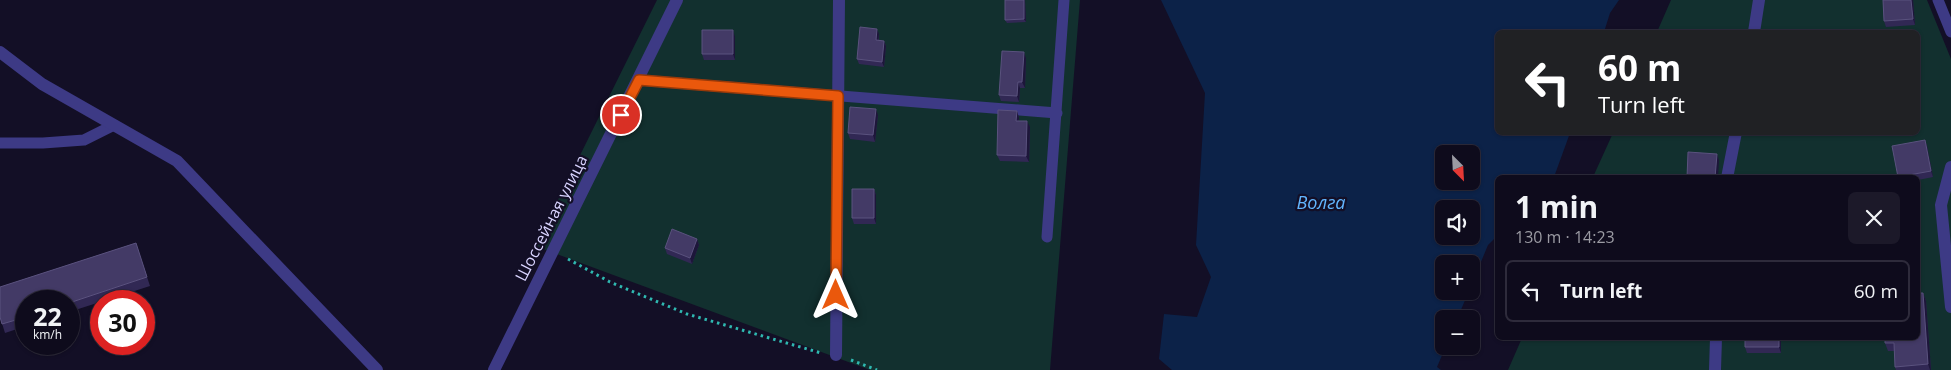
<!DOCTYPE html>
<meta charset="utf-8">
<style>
body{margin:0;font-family:"Open Sans",sans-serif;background:#1c1929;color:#f1f3f6;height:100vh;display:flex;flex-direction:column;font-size:19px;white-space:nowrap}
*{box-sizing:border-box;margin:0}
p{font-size:16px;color:#9b9ba3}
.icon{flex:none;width:28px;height:28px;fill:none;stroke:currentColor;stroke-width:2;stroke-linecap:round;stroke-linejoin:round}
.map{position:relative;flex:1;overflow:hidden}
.details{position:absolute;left:1495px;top:175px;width:425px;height:165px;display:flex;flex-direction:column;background:#0e0b1c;border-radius:8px;box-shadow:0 1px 4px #0004,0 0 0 1px #2e2b3b}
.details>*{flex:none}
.guide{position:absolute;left:1495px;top:30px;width:425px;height:105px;border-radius:8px;box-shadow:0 1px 4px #0004,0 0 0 1px #2e2b3b;background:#202124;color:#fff;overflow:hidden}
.needle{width:32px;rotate:156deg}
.buttons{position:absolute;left:1435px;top:145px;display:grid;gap:10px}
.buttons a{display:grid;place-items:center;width:45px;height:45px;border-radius:8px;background:#0e0b1c;box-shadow:0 1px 4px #0004,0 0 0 1px #2e2b3b;font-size:25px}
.speed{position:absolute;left:15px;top:290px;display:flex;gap:10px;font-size:25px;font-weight:700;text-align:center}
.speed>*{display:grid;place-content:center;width:65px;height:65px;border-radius:50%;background:#0e0b1c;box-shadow:0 1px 4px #0004,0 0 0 1px #2e2b3b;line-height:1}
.speed small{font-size:12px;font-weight:400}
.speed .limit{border:8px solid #d22;background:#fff;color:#111}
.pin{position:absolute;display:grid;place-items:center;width:42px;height:42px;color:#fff;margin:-21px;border:2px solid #fff;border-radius:50%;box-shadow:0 1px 5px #0007}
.me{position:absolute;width:55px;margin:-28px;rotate:0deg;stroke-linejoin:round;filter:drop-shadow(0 0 4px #0008)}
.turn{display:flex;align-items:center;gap:18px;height:105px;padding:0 20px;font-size:22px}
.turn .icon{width:65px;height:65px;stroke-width:2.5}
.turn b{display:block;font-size:35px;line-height:42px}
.round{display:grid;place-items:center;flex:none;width:52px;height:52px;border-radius:8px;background:#1c1929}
.summary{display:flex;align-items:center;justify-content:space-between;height:85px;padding:0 20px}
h1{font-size:30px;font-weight:700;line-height:38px}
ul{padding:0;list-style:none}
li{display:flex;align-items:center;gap:15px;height:62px;margin:0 10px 8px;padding:0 10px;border:2px solid #2e2b3b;border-radius:8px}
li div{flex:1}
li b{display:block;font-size:19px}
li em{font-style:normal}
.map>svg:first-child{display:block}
.green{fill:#12302f}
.water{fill:#0c2248;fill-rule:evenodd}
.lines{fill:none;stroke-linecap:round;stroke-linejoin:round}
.path{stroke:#2fb8b0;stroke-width:3;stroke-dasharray:2.5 4;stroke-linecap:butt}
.lane{stroke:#3d3a85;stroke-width:11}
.street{stroke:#3d3a85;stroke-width:12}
.wall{fill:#312854}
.shaded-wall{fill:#1d163a}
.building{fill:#433a66;stroke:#5a527e}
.route-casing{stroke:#983908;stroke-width:12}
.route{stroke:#ea580c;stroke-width:9}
.labels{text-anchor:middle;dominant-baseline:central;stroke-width:4.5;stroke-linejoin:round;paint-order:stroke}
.street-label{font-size:16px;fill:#d9d4ff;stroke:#130f26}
.water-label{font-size:18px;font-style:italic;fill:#62b6ff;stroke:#130f26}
</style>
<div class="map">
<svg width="1951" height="370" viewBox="0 0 1951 370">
<rect width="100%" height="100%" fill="#130f26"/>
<!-- green -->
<path class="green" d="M 657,0 L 1080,0 L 1050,370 L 870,370 L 535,246 Z
M 1671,0 L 1927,0 L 1951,59 L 1951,370 L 1508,370 L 1522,338 L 1918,338 L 1918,178 L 1593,177 L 1613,133 L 1918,132 L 1918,32 L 1657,32 Z"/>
<!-- water -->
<path class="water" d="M 1161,0 L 1619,0 L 1610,13 L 1604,32 L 1498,32 L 1498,132 L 1570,133 L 1554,177 L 1498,178 L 1497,236 L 1488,245 L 1471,286 L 1471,264 L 1444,264 L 1444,291 L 1469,291 L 1457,319 L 1444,319 L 1444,346 L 1446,346 L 1437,367 L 1441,370 L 1172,370 L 1159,359 L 1164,314 L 1197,317 L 1211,277 L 1196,245 L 1205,93 ZM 1444,154 L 1471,154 L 1471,181 L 1444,181 ZM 1444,209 L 1471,209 L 1471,236 L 1444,236 Z"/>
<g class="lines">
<!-- path -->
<path class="path" d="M 568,259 L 610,282 L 687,314 L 821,353
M 851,360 L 877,370"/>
<!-- lane -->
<path class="lane" d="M 1938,0 L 1951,32
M 639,80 L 1057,113
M 0,143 L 43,143 L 84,140 L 114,125
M 1047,237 L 1064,0"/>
<!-- street -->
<path class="street" d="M 1754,32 L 1759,0
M 0,52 L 42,84 L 177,161 L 377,370
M 1951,167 L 1941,205 L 1951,307
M 1727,178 L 1736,132
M 836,355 L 839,0
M 494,370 L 677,0
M 1715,370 L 1716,338"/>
</g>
<!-- wall -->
<path class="wall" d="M 1025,0 L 1026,22 L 1007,23 L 1005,20 Z
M 1883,0 L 1913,0 L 1915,25 L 1886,27 L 1884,21 Z
M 879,34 L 879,40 L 884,41 L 886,46 L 884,67 L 859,64 L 857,59 Z
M 735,37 L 735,60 L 704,60 L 702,54 Z
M 1026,58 L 1025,88 L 1020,88 L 1019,102 L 1001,101 L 999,95 Z
M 1017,111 L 1019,118 L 1019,121 L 1030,127 L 1029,162 L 1000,161 L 997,155 Z
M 878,115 L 875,142 L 850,139 L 848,133 Z
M 1925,140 L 1927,146 L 1933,177 L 1918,180 L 1918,178 L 1898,178 Z
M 874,189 L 876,195 L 876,224 L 854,224 L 852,218 Z
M 697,239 L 699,245 L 692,264 L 667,254 L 665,248 Z
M 136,243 L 150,286 L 69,312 L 69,301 L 26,301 L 26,326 L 5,333 L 0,317 L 0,287 Z
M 1923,293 L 1926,301 L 1931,370 L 1896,370 L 1895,367 L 1895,351 L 1888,351 L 1885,343 Z
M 1781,338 L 1781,353 L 1747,353 L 1745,347 Z"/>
<!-- shaded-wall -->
<path class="shaded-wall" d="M 1024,0 L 1025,0 L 1026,22 L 1024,19 Z
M 1911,0 L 1913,0 L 1915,25 L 1913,19 Z
M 877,29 L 879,34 L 878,45 L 876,40 Z
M 733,30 L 735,37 L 735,60 L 733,54 Z
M 884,41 L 886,46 L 884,67 L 882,62 Z
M 1024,52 L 1026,58 L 1025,88 L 1022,82 Z
M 1018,82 L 1020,88 L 1019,102 L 1017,96 Z
M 876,109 L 878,115 L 875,142 L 873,135 Z
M 1017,111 L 1019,118 L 1018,127 L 1016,121 Z
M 1027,121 L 1030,127 L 1029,162 L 1026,156 Z
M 1925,140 L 1927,146 L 1933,177 L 1931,171 Z
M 1717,154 L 1719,160 L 1718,178 L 1715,178 Z
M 874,189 L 876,195 L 876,224 L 874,218 Z
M 697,239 L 699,245 L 692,264 L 690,258 Z
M 1923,293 L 1926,301 L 1931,370 L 1930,370 L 1928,364 Z
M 1779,338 L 1781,338 L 1781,353 L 1779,347 Z"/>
<!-- building -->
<path class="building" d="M 1005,0 L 1024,0 L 1024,19 L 1005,20 Z
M 1883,0 L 1911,0 L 1913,19 L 1884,21 Z
M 860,27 L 877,29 L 876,40 L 884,41 L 882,62 L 857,59 Z
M 702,30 L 733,30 L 733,54 L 702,54 Z
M 1002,51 L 1024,52 L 1022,82 L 1018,82 L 1017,96 L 999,95 Z
M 850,107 L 876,109 L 873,135 L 848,133 Z
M 998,110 L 1017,111 L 1016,121 L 1027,121 L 1026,156 L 997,155 Z
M 1925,140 L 1931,171 L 1898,177 L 1892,146 Z
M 1688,152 L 1717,154 L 1715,178 L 1687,178 Z
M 852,189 L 874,189 L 874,218 L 852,218 Z
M 672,229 L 697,239 L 690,258 L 665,248 Z
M 136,243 L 147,277 L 69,303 L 69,301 L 26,301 L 26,317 L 2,324 L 0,317 L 0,287 Z
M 1918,293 L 1923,293 L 1928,364 L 1895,367 L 1894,343 L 1885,343 L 1885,338 L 1918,338 Z
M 1745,338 L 1779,338 L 1779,347 L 1745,347 Z"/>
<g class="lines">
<!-- route casing -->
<g class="route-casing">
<path id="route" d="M 621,115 L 639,80 L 838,96 L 836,295"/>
</g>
<!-- route -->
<use href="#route" class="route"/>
</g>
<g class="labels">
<!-- street labels -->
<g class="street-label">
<text transform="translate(551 218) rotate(-63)">Шоссейная улица</text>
</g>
<!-- water labels -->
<g class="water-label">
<text x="1321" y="202">Волга</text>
</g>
</g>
</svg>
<div class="buttons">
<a><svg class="needle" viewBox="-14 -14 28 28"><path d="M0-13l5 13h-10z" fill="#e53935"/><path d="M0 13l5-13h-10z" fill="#9b9ba3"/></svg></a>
<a><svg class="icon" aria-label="sound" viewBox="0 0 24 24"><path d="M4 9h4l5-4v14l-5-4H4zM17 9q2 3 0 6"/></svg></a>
<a>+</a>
<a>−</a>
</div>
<div class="speed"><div>22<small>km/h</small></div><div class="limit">30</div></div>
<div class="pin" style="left:621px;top:115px;background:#d93025"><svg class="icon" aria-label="arrive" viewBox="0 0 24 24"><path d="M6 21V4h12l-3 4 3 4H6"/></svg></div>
<svg class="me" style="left:836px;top:295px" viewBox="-20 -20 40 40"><path d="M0-17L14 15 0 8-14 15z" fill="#ea580c" stroke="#fff" stroke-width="4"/></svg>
<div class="guide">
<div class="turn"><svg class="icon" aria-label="left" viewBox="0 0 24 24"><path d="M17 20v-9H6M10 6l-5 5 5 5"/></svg><div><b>60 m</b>Turn left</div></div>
</div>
<section class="details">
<div class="summary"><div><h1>1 min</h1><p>130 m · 14:23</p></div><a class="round"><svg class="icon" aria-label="close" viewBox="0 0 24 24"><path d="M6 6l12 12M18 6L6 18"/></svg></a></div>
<ul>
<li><svg class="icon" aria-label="left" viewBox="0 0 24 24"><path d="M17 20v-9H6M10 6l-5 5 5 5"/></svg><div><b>Turn left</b></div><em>60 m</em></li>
</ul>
</section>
</div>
